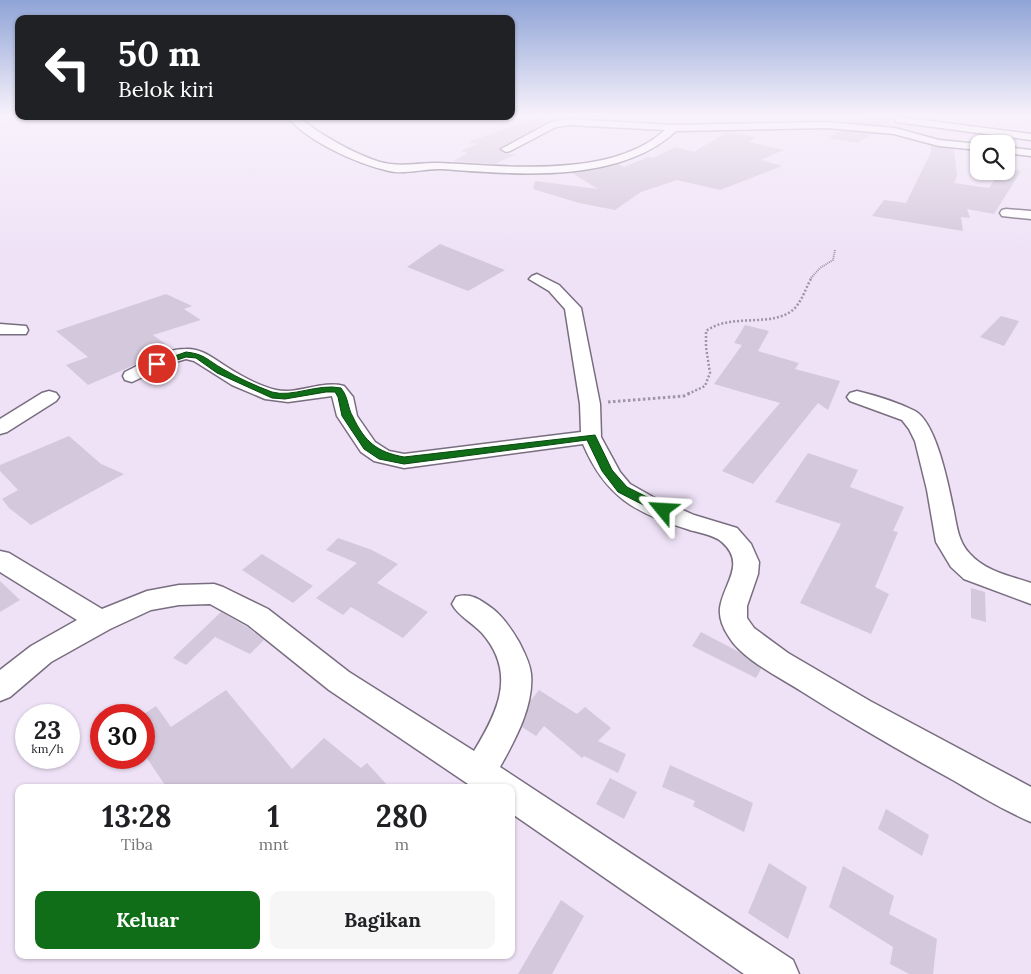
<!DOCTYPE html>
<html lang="id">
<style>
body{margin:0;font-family:Lora,serif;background:#f6f6f6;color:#202124;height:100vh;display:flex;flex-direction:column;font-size:19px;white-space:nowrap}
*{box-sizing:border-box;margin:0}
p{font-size:16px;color:#757577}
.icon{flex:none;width:28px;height:28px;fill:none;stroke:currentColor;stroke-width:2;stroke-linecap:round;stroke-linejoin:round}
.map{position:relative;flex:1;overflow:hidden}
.details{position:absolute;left:15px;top:784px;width:500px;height:175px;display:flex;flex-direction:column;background:#fff;border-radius:10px;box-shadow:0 1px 4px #0004}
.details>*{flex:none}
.hud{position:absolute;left:15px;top:15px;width:500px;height:105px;border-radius:10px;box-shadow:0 1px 4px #0004;background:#202124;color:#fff;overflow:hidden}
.tools{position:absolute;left:970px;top:135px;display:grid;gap:10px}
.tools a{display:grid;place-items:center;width:45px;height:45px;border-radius:10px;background:#fff;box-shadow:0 1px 4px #0004;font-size:25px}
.speed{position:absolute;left:15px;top:704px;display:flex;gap:10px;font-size:25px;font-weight:700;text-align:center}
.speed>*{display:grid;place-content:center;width:65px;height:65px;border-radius:50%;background:#fff;box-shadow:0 1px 4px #0004;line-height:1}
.speed small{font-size:12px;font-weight:400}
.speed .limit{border:8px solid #d22;background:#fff;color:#111}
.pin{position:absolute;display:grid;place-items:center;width:42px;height:42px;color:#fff;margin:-21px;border:2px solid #fff;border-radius:50%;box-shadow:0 1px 5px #0007}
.me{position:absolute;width:55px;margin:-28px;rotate:297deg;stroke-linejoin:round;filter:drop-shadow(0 0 4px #0008)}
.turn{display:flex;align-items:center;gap:18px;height:105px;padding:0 20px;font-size:22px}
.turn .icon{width:65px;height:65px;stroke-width:2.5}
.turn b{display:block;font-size:35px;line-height:42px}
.eta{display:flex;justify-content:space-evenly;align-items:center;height:85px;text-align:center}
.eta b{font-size:30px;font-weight:700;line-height:35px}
.button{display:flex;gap:10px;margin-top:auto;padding:10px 20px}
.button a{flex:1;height:58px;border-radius:10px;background:#106d18;color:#fff;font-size:20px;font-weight:700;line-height:58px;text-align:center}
.button a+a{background:#f6f6f6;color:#202124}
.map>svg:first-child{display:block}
.building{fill:#d4c8dc}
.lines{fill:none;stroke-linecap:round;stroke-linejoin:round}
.minor-casing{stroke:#796e80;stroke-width:3}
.path-far2{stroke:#9f95a4;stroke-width:2;stroke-dasharray:1 1;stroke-linecap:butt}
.path-far1{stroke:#9f95a4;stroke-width:2.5;stroke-dasharray:2 2;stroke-linecap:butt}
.path{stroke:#9f95a4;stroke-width:3;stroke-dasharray:2.5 2.5;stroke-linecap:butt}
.minor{fill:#fff;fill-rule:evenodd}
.route{fill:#106d18;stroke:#0a4710}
</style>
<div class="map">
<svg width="1031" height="974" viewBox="0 0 1031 974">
<rect width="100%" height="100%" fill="#efe2f7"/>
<!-- building -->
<path class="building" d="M 545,115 L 548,122 L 499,148 L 505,154 L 517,154 L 495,164 L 453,161 L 468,153 L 460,151 L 477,144 L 468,142 Z
M 866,115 L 904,115 L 895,116 L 894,121 L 886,125 L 854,123 Z
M 840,131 L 872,134 L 857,143 L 829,138 Z
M 727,132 L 756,137 L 749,142 L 784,150 L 761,160 L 782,166 L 720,190 L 677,180 L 641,192 L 615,210 L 579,203 L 533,189 L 535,181 L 598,189 L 572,173 L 619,164 L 624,167 L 648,157 L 653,158 L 675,147 L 694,152 Z
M 931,146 L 954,149 L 957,176 L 954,183 L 989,188 L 1000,171 L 1006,171 L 1006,168 L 1021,171 L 994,214 L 967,209 L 970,218 L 961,217 L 963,231 L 872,216 L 884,200 L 906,203 L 931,152 Z
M 440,244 L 505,270 L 468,291 L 407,267 Z
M 166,294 L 192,306 L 184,309 L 201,320 L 153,335 L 172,349 L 88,385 L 66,365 L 88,357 L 56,331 Z
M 1001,316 L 1019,321 L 1004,346 L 980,337 Z
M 745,325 L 769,331 L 758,351 L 799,363 L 795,369 L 840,381 L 828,410 L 818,403 L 753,484 L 722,471 L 780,403 L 714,384 L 742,345 L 734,343 Z
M 69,436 L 101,464 L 124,474 L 31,525 L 9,508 L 2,499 L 18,490 L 0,471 L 0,465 Z
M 808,453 L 858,470 L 850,487 L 904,507 L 893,531 L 898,532 L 875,587 L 889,594 L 871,634 L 800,603 L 841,524 L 775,502 Z
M 338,538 L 372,550 L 398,564 L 377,583 L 428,612 L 403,638 L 351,607 L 343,615 L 316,598 L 357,563 L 326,550 Z
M 262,554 L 313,586 L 293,603 L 242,570 Z
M 0,581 L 20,600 L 0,612 Z
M 971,588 L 985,592 L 986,622 L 971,618 Z
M 221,612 L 247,627 L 264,640 L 250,654 L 215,637 L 186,665 L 173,658 Z
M 701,632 L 741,653 L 761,669 L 756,678 L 692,646 Z
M 226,690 L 292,769 L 324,738 L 361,768 L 367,763 L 390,788 L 167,788 L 144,754 L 144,714 L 156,706 L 171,727 Z
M 539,690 L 577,714 L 585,707 L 611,728 L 598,741 L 626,754 L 618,773 L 584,756 L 582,758 L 544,726 L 536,736 L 522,727 L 531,700 Z
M 670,765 L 753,803 L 744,832 L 693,806 L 695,801 L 662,787 Z
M 610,778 L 637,792 L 624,819 L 596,804 Z
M 886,809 L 929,835 L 922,856 L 878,829 Z
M 769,863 L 807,887 L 788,939 L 748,913 Z
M 843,866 L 894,896 L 889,914 L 937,939 L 933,974 L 909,974 L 890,964 L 893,947 L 829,907 Z
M 561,900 L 584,916 L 552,974 L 518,974 Z"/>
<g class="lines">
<!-- minor casing -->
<g class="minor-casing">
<path id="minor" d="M 286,116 C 289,116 294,115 297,117 C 304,120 312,128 319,132 C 338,144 358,155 380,162 C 401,168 420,162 440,163 C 506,166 612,179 665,130 L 569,125 L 556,127 L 510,151 L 506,152 L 501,149 L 551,122 L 569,119 L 673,125 L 827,122 L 895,128 L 939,140 L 979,144 L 979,150 L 939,146 L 894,134 L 827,128 L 676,131 C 618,185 514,174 442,169 C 424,168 406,175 389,171 C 355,163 309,142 286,116 Z
M 899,117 L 1031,134 L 1031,140 L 896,122 L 896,118 Z
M 1006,147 L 1031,150 L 1031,156 L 1006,153 Z
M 1006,209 L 1031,211 L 1031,219 L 1002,216 L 1000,213 L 1002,210 Z
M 537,274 L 559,285 L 581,308 L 600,404 L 601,437 L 620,472 L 630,484 L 653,497 L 694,515 L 737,528 L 751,544 L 759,562 L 758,574 L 747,606 L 747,618 L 754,628 L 788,653 L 870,701 L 1031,787 L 1031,822 C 1003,810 977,794 951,779 C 900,751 850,722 801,691 C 779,677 742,659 729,637 C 723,628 719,618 720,608 C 723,584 747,564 722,542 C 713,534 698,533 687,529 C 635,513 605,496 583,444 L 404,468 L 374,461 L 361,452 L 337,416 L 332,396 L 288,402 L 265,399 L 232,385 L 194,361 L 186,359 L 172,363 L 132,382 L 125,380 L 123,376 L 125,372 C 144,363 164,349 186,349 C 202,348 214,359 227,367 C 241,376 259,386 276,390 C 298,395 321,380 344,386 L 353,397 L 357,416 L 375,442 L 389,451 L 404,454 L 581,432 L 580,404 L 565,309 L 549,291 L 529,279 L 532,276 Z
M 0,324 L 26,326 L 28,330 L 26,334 L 0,334 Z
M 49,391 L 56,393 L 59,397 L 56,401 L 7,432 L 0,434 L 0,419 L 42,393 Z
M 857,391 C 874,395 899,403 915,411 C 937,423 949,488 954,512 C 957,528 959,543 970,554 C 985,571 1010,576 1031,583 L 1031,604 L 964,579 L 951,567 L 936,542 L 927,490 L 915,441 L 909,429 L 902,420 L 850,401 L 847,397 L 850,393 Z
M 0,551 L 9,553 L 102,609 L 147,591 L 179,585 L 214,584 L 223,587 L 268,609 L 349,672 L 474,751 C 498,712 517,673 482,633 C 473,623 458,616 452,604 L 456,597 C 470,592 481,600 493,609 C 504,618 512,630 519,642 C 524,652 530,663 531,674 C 534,706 515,740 500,767 L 793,960 L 799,974 L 744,974 L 511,813 L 511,788 L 474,788 L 329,690 L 248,625 L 210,604 L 179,605 L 151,610 L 110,629 L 51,662 L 10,697 L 0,701 L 0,670 L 31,646 L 77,620 L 0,572 Z"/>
</g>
<!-- path-far2 -->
<path class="path-far2" d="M 811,278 L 820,268 L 833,260 L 835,250"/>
<!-- path-far1 -->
<path class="path-far1" d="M 688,394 L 705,386 L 710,373 L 706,347 L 706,331 C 732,312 774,329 795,308 C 803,299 806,287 812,277"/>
<!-- path -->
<path class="path" d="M 608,402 L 684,396 L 690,393"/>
<!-- minor -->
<use href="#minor" class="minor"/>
</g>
<!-- sky -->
<linearGradient id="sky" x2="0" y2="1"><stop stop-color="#8fa4d7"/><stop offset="0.46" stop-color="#f8f2fb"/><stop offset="1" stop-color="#f8f2fb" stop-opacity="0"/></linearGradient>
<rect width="1031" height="251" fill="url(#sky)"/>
<!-- route -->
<path class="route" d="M 186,352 C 205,354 207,360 223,369 C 238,378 256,386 272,392 C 292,398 318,383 341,388 C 349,398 347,407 353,417 C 365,442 377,452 404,457 L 595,435 L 612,470 L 627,487 L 667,507 L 669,510 L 667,513 L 659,513 L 618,492 L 602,471 L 587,440 L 404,464 L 379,459 L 364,449 L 342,416 L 338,397 L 335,392 L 326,392 L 285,399 L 272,398 L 217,373 L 196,358 L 186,357 L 157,367 L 152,364 Z"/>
</svg>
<div class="tools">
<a><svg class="icon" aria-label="search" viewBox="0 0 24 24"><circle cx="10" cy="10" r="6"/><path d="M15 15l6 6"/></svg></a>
</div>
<div class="speed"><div>23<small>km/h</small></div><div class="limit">30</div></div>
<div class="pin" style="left:157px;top:364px;background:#d93025"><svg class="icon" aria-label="arrive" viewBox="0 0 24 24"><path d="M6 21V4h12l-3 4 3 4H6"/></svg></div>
<svg class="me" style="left:663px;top:510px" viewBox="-20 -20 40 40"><path d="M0-17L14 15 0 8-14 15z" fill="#106d18" stroke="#fff" stroke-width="4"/></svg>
<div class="hud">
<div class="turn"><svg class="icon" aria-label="left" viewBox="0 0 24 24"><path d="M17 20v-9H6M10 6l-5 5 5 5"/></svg><div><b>50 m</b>Belok kiri</div></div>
</div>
<section class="details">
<div class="eta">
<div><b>13:28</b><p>Tiba</p></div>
<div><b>1</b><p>mnt</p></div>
<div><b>280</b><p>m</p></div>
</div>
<div class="button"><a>Keluar</a><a>Bagikan</a></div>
</section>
</div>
